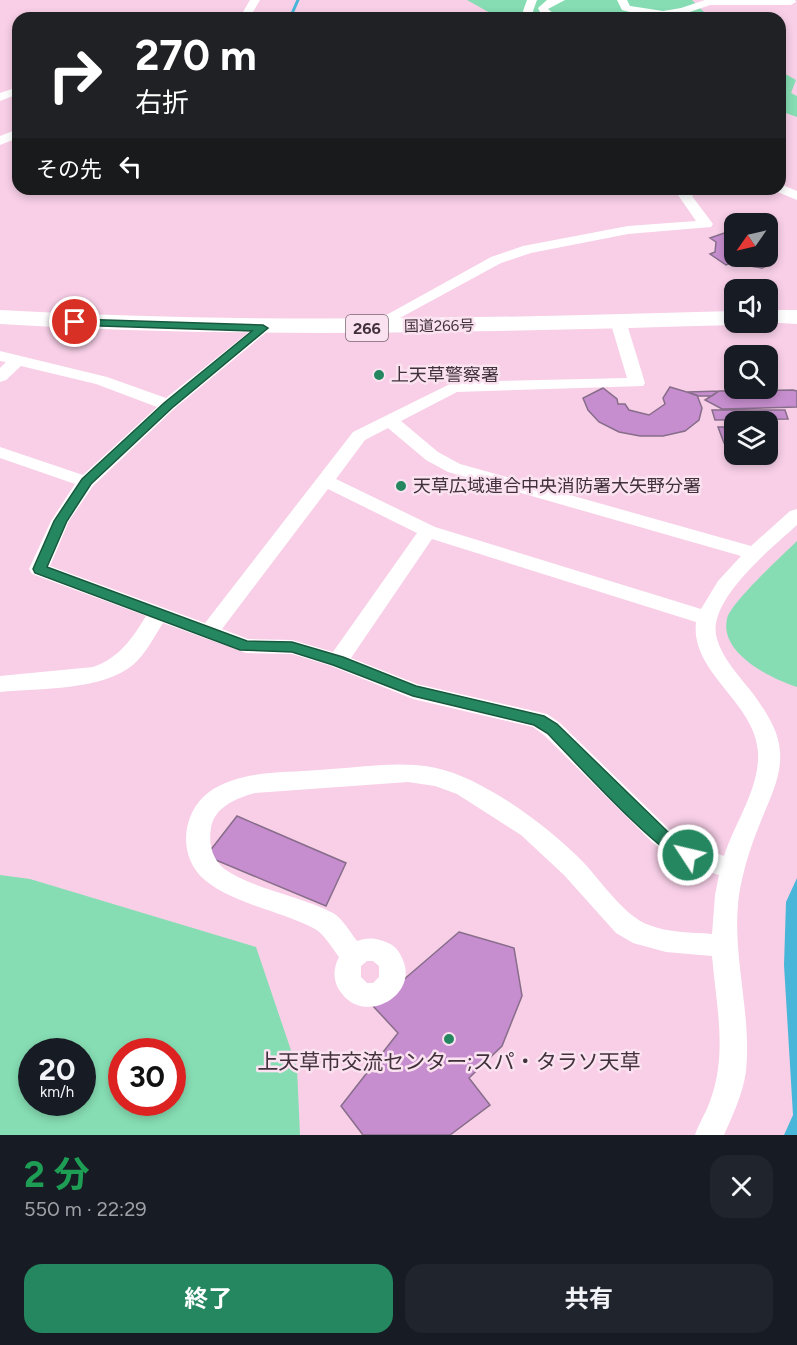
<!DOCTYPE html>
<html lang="ja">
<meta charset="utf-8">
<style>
body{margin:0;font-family:Figtree,"Noto Sans JP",sans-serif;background:#20242c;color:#f1f3f6;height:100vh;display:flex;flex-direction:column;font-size:22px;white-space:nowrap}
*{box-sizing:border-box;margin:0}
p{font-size:20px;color:#9ea1a6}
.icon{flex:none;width:33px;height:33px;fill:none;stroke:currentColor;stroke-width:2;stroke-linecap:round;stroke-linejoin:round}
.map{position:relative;height:1135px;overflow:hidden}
.sheet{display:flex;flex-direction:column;background:#171b24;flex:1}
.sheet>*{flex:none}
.guide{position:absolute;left:12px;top:12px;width:774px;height:183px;border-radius:18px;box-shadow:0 3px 9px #0003;background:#202124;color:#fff;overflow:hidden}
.needle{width:39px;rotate:236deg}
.buttons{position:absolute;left:724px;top:213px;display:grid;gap:12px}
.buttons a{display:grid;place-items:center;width:54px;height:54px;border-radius:12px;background:#171b24;box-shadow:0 3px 9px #0003;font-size:30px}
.speed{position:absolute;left:18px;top:1038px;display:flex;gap:12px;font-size:30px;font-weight:700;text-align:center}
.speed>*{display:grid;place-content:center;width:78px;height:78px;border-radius:50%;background:#171b24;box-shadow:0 3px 9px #0003;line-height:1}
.speed small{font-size:15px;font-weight:400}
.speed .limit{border:9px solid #d22;background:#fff;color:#111}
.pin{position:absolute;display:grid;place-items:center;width:51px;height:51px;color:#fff;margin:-26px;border:3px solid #fff;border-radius:50%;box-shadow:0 2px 6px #0007}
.me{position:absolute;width:66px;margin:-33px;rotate:305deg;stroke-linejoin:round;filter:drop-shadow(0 0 4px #0008)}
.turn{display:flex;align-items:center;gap:21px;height:126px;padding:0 24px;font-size:27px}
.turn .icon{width:78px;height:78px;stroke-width:2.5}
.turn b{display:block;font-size:42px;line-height:51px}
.then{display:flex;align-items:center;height:57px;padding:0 24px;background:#0003;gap:12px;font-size:22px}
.round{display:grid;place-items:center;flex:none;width:63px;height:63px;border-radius:18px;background:#20242c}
.headline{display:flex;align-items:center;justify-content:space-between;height:102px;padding:0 24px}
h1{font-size:36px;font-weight:700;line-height:45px;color:#1e9e55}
.cta{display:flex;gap:12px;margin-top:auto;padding:12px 24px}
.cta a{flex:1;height:69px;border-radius:18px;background:#258760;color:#fff;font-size:24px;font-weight:700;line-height:69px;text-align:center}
.cta a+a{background:#20242c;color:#f1f3f6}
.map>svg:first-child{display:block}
.green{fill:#86ddb3;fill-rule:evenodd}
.water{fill:#48b6d8}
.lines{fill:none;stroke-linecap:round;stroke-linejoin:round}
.stream{stroke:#48b6d8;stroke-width:3}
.building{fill:#c68ece;stroke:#876d8a;stroke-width:1.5}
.minor{fill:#fff;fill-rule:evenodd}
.highway{fill:#fff;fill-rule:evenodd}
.route{fill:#258760;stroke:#18583e;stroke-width:1.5}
.poi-dot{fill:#258760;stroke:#fbe2f0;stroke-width:2}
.labels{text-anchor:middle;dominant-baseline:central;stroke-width:5;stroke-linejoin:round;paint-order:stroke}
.far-street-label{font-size:15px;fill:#41313b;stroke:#fbe2f0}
.shield{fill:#fbe2f0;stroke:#796671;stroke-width:1.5}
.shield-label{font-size:16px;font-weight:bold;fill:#41313b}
.poi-label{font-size:18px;fill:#41313b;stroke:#fbe2f0;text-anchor:start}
.near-poi-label{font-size:21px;fill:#41313b;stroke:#fbe2f0}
</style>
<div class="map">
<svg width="797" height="1135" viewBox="0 0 797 1135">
<rect width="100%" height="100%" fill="#f8cfe7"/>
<!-- green -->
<path class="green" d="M 467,0 L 692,0 L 710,18 L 499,18 Z
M 780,71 L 796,80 L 791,93 L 797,96 L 797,117 L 780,111 Z
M 797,541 L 797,687 C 771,679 719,653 727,619 C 730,603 783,555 797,541 Z
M 0,875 L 30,879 L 256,947 L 297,1068 L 300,1135 L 0,1135 ZM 32,1052 L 82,1052 L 82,1102 L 32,1102 ZM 122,1052 L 172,1052 L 172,1102 L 122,1102 Z"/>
<!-- water -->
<path class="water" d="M 797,878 L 797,1135 L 784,1135 L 793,1115 L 784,965 L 786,902 Z"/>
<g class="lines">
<!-- stream -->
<path class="stream" d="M 290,18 L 298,0"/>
</g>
<!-- building -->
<path class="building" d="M 727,232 L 735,237 L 735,256 L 768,256 L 768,246 L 775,250 L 776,259 L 772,260 L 772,264 L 762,268 L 731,263 L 726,265 L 710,254 L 715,252 L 716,242 L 710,238 Z
M 670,387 L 697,395 L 702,408 L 699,420 L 685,431 L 663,436 L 640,436 L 619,432 L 599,422 L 588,410 L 583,398 L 603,388 L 617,399 L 618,404 L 625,404 L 629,410 L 649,415 L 665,404 L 663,398 Z
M 793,390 L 797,391 L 797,407 L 722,409 L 705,400 L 719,391 Z
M 719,391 L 712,396 L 698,396 L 687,392 Z
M 712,410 L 785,410 L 788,419 L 715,420 Z
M 718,427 L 735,427 L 735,443 L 724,443 Z
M 237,816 L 346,863 L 326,906 L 206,856 Z
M 459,932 L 514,948 L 522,996 L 502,1046 L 469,1078 L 490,1105 L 450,1135 L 363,1135 L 341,1106 L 398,1033 L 373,1006 Z"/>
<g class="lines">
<!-- minor -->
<path class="minor" d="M 250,0 L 260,0 L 253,12 L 256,18 L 246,18 L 243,12 Z
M 527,0 L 537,0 L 533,11 L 536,18 L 526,18 L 523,11 Z
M 547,0 L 565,0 L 548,9 L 559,18 C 549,18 542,19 538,8 Z
M 617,0 L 627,0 L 630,6 L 663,11 L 681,8 L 705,0 L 795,0 L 796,2 L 791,5 L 710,5 L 687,13 L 663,17 L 645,16 L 622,10 Z
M 18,87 L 18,94 L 0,101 L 0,93 Z
M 18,129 L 18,138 L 0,145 L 0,136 Z
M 780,184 L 797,191 L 797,200 L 775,191 L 774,189 L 780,189 Z
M 683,189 L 698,189 L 692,196 L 713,224 L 711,227 L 628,234 L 531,253 L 501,263 L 376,331 L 371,333 L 363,328 L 491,257 L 523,246 L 628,226 L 696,221 L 678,195 Z
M 618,316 L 626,321 L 645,383 L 643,386 L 457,392 L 401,421 L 438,452 L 460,464 L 751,546 L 790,511 L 797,509 L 797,525 C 772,548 705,601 717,639 C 723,660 741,678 754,695 C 766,712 779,731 780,752 C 782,778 768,802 759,826 C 750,848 743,871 739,895 C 731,954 752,1012 746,1071 C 743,1094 733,1114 724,1135 L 695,1135 C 699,1123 706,1113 710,1101 C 728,1054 716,1004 712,956 L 666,952 L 633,943 L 616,933 L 564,875 L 521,835 L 457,794 L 435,786 L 408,782 L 255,793 C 237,798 214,807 211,828 C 208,845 213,863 229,872 C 261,891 300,896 333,913 C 342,918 350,932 357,941 C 369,937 377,938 388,943 C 396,946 400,953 403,960 C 418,995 367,1024 343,995 C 333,984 332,970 339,957 C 332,948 324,934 315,929 C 282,910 216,901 195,869 C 179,845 185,810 209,792 C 240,770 283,773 319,770 C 357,768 399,760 436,768 C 484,778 550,828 584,863 C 601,881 625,917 649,925 C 668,933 691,932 712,934 L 715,895 L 719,875 L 679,862 L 653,843 L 544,735 L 533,727 L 413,699 L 331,666 L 292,654 L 246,653 L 163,623 C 154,637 146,653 134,664 C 103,691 39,688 0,692 L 0,676 L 93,667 C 119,658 132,639 146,616 L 32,574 L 29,569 L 51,521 L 75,484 L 0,458 L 0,447 L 83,475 L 157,407 L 96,384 L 21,366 L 6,380 L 0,382 L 0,368 L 6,362 L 0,361 L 0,351 L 107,377 L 166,398 L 258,325 L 268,325 L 271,328 L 268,331 L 174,409 L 93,486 L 69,521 L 50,566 L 205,623 L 353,432 L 454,382 L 627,378 L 610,321 ZM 388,428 L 426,460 L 448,472 L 741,556 L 718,581 L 701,609 L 435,527 L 336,479 L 365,440 ZM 328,489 L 417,533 L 333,652 L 292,640 L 248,639 L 222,629 ZM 432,539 L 696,622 C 690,673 755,702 758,752 C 760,788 735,822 724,856 L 696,847 L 669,829 L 560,723 L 547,714 L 417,684 L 351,658 ZM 367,961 L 373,961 L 379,966 L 379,977 L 373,983 L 367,983 L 361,977 L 361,966 Z"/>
<!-- highway -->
<path class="highway" d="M 0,310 C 245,324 490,318 735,311 L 735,322 L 744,322 L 735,325 C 490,332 245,339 0,324 Z
M 768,310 L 797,310 L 797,324 L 762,322 L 768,322 Z"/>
</g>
<!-- route -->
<path class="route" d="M 75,319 L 263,325 L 268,328 L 172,408 L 91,484 L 67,521 L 47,567 L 247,641 L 292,642 L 343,657 L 416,686 L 544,716 L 557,724 L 667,831 L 694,850 L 697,855 L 694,860 C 690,862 690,862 685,861 C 659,855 571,757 547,733 L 534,725 L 413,696 L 333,665 L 292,652 L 240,650 L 35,573 L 33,569 L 54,521 L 82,479 L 164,403 L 252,331 L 71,325 L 70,322 Z"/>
<!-- markers -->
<g class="poi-dot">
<circle cx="379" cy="375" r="6"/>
<circle cx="401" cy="486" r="6"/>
<circle cx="449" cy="1039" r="6"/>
</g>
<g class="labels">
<!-- far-street labels -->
<g class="far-street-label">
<text transform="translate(439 326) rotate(-1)">国道266号</text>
</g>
<!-- shield labels -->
<rect class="shield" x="346" y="315" width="42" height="26" rx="4.5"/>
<g class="shield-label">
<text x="367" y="328">266</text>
</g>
<!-- poi labels -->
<g class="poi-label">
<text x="391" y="375">上天草警察署</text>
<text x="413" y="486">天草広域連合中央消防署大矢野分署</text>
</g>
<!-- near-poi labels -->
<g class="near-poi-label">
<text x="449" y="1061">上天草市交流センター;スパ・タラソ天草</text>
</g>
</g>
</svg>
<div class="buttons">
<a><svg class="needle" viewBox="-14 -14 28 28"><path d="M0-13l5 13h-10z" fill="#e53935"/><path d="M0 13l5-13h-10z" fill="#9ea1a6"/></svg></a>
<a><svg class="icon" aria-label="sound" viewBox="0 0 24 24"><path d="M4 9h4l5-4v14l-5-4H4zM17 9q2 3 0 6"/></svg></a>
<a><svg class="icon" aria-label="search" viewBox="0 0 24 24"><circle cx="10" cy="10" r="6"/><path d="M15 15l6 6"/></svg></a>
<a><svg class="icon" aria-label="layers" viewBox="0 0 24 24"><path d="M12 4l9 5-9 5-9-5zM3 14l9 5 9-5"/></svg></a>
</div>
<div class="speed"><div>20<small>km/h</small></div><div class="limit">30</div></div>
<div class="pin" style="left:75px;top:322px;background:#d93025"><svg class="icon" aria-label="arrive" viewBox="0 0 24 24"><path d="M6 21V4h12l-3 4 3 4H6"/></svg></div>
<svg class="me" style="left:688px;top:855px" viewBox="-20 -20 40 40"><circle r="17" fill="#258760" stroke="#fff" stroke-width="3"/><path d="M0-11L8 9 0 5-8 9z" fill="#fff"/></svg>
<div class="guide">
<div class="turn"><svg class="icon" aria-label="right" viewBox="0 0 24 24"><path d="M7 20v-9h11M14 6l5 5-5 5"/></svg><div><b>270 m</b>右折</div></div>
<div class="then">その先<svg class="icon" aria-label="left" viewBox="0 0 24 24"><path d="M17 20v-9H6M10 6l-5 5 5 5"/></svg></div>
</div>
</div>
<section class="sheet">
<div class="headline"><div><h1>2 分</h1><p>550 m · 22:29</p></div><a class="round"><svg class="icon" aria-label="close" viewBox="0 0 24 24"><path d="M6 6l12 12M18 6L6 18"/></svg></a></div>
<div class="cta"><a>終了</a><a>共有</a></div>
</section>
